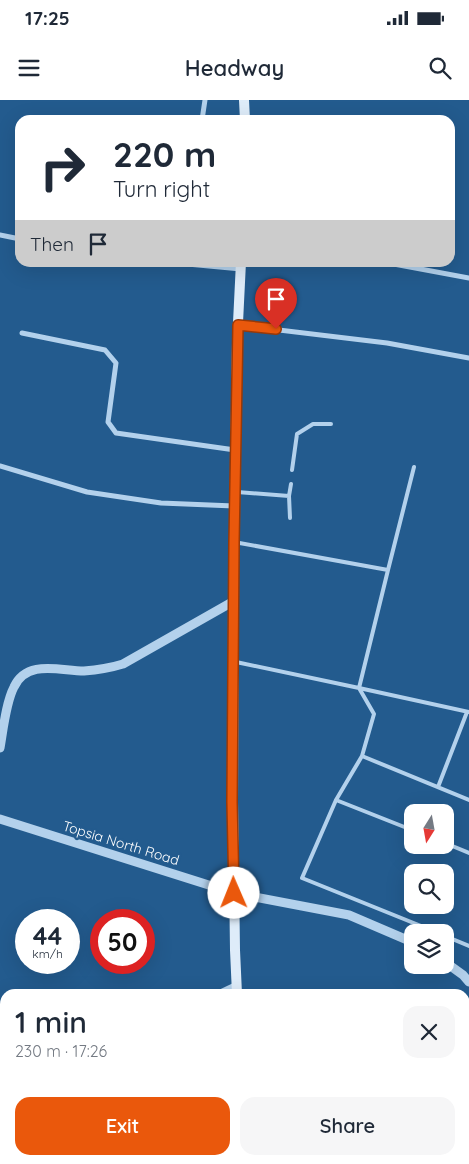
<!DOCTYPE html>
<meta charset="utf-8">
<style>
body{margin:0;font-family:Quicksand,sans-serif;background:#f6f6f7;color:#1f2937;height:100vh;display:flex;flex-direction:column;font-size:19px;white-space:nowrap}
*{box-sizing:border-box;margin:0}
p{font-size:16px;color:#747a83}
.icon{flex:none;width:28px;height:28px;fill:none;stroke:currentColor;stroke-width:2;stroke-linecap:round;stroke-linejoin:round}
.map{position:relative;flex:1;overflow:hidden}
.sheet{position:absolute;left:0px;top:889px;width:470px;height:176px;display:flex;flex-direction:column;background:#fff;border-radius:15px 15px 0 0;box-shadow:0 5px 20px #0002}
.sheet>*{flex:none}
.banner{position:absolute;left:15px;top:15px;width:440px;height:152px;border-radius:15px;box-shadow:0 5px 20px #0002;background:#fff;color:#1f2937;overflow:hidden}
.needle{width:32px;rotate:191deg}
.buttons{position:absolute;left:404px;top:704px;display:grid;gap:10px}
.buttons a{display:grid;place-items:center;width:50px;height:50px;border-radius:10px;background:#fff;box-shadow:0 5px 20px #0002;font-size:25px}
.speed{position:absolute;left:15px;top:809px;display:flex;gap:10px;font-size:25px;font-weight:700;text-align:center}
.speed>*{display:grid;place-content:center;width:65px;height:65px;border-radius:50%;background:#fff;box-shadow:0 5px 20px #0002;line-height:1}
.speed small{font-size:12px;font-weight:400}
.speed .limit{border:8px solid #d22;background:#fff;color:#111}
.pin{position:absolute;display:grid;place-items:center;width:42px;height:42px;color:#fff;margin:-51px -21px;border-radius:50% 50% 50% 0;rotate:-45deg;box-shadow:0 0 5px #0007}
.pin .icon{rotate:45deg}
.me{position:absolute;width:55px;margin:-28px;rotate:359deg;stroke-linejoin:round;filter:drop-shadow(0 0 4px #0008)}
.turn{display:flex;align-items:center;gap:18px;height:105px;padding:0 15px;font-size:22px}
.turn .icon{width:65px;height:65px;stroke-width:2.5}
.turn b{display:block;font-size:35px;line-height:42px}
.then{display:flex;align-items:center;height:48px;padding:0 15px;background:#0003;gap:10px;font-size:19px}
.round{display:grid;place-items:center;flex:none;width:52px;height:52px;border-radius:15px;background:#f6f6f7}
.headline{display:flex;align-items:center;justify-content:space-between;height:85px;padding:0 15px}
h1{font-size:30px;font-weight:600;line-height:38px}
.primary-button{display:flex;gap:10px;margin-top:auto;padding:10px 15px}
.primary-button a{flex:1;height:58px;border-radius:15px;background:#ea580c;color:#fff;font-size:20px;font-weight:600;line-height:58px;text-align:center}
.primary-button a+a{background:#f6f6f7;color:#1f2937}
.status{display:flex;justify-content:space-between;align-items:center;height:35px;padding:0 25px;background:#fff;direction:ltr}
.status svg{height:14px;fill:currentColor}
header{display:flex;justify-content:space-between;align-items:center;height:65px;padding:0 15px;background:#fff;font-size:22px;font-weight:600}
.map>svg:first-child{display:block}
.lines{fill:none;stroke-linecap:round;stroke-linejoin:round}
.service{stroke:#b3d1ec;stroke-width:4}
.minor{stroke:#b3d1ec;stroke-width:5}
.tertiary{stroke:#b3d1ec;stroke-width:9}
.secondary{stroke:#deecf9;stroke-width:10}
.route-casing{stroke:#983908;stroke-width:12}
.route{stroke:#ea580c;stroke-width:9}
.labels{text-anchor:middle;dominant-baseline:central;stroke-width:5;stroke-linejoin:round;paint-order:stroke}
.street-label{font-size:14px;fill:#fff;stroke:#235b8e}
</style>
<div class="status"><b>17:25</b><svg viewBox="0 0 49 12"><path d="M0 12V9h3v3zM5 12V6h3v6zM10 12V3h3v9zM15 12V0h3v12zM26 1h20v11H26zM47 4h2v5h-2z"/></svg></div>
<header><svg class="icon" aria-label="menu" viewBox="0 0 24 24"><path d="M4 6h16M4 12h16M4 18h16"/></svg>Headway<svg class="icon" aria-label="search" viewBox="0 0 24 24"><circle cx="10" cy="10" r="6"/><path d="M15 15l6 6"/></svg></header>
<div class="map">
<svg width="469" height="1064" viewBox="0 0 469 1064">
<rect width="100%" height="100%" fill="#235b8e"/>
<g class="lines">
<!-- service -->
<path class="service" d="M 292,370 L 297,334 L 313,324 L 331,324
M 237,392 L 289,396
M 290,418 L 289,396 L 291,384
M 234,442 L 388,470 L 359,588 L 374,614 L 362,656 L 336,700 L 412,730
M 388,470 L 414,367
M 236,562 L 359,588 L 469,612
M 362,656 L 469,700
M 438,687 L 467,612
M 336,700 L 302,778 L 436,832
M 445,743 L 469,753
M 445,836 L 469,846"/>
<!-- minor -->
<path class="minor" d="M 202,20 L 205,0
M 0,135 L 20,139
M 166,162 L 241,169
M 383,162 L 469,178
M 238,225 L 387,243 L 469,258
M 22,233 L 105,250 L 116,263 L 108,322 L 116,333 L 235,350
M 0,366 L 87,392 L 161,403 L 234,406
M 216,894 L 237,884
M 0,972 L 5,927
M 0,990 L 5,994"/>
<!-- tertiary -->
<path class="tertiary" d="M 0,648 C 3,631 6,602 14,587 C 27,559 60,571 84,571 C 98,570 110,568 123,564 L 234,501
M 0,719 L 234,793 L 349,815 L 412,842
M 445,862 L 463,875 L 469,882"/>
<!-- secondary -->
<path class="secondary" d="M 244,0 L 245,20
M 237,894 L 235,850 L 233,702 L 234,442 L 237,243 L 241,162
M 234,1064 L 234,1060"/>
</g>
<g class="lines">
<!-- route casing -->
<g class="route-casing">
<path id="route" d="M 234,793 L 232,702 L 234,442 L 238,225 L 276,229"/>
</g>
<!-- route -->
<use href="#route" class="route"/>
</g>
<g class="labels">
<!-- street labels -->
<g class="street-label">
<text transform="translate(121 743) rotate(17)">Topsia North Road</text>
</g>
</g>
</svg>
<div class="buttons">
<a><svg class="needle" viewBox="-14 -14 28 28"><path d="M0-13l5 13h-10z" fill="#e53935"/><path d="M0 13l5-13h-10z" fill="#747a83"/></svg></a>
<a><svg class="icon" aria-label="search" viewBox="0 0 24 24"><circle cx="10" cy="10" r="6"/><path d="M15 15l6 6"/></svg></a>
<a><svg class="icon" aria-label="layers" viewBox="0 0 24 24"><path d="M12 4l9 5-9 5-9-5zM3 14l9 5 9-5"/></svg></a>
</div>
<div class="speed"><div>44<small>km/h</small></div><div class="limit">50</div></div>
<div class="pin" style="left:276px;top:229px;background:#d93025"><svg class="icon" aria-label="arrive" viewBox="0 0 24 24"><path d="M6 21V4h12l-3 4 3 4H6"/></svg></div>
<svg class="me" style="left:234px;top:793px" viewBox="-20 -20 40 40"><circle r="19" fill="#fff"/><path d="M0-13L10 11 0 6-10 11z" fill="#ea580c"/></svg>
<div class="banner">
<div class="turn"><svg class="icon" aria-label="right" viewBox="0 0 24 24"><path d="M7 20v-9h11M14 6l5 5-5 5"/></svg><div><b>220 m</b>Turn right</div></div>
<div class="then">Then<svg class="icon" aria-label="arrive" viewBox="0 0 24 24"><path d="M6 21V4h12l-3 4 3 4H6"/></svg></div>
</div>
<section class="sheet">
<div class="headline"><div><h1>1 min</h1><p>230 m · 17:26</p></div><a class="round"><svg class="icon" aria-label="close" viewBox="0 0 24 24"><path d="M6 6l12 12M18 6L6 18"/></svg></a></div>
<div class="primary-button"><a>Exit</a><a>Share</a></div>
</section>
</div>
